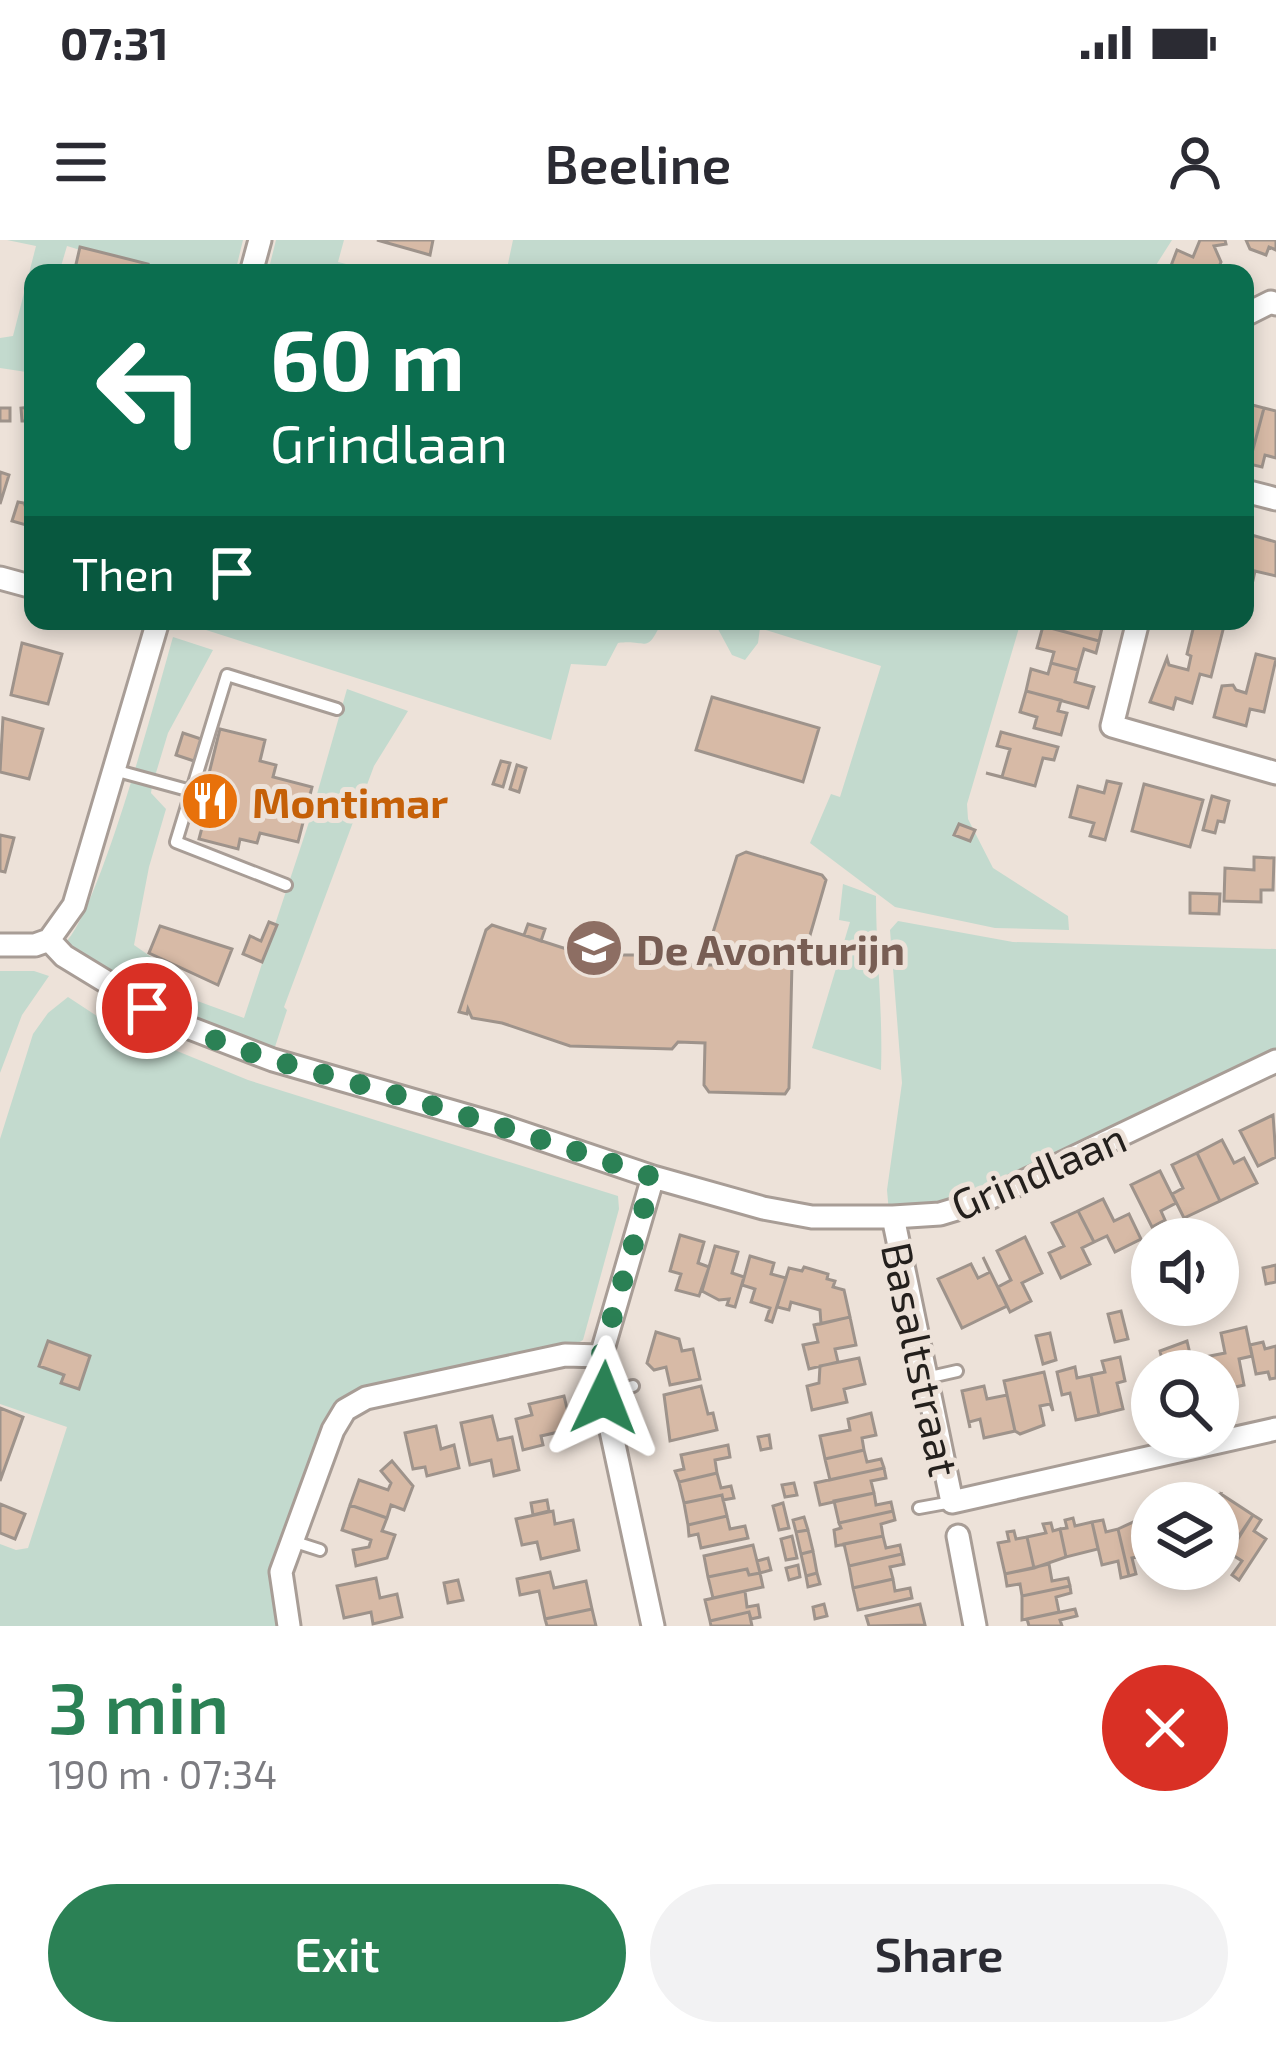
<!DOCTYPE html>
<meta charset="utf-8">
<style>
body{margin:0;font-family:"Exo 2",sans-serif;background:#f2f2f3;color:#2b2b33;height:100vh;display:flex;flex-direction:column;font-size:45px;white-space:nowrap}
*{box-sizing:border-box;margin:0}
p{font-size:39px;color:#7c7c81}
.icon{flex:none;width:66px;height:66px;fill:none;stroke:currentColor;stroke-width:2;stroke-linecap:round;stroke-linejoin:round}
.map{position:relative;height:1386px;overflow:hidden}
.sheet{display:flex;flex-direction:column;background:#fff;flex:1}
.sheet>*{flex:none}
.guide{position:absolute;left:24px;top:24px;width:1230px;height:366px;border-radius:24px;box-shadow:0 6px 18px #0003;background:#0b6e4f;color:#fff;overflow:hidden}
.tools{position:absolute;left:1131px;top:978px;display:grid;gap:24px}
.tools a{display:grid;place-items:center;width:108px;height:108px;border-radius:50%;background:#fff;box-shadow:0 6px 18px #0003;font-size:60px}
.pin{position:absolute;display:grid;place-items:center;width:102px;height:102px;color:#fff;margin:-51px;border:6px solid #fff;border-radius:50%;box-shadow:0 3px 12px #0007}
.me{position:absolute;width:132px;margin:-66px;rotate:2deg;stroke-linejoin:round;filter:drop-shadow(0 0 9px #0008)}
.turn{display:flex;align-items:center;gap:42px;height:252px;padding:0 48px;font-size:54px}
.turn .icon{width:156px;height:156px;stroke-width:2.5}
.turn b{display:block;font-size:84px;line-height:102px}
.then{display:flex;align-items:center;height:114px;padding:0 48px;background:#0003;gap:24px;font-size:45px}
.round{display:grid;place-items:center;flex:none;width:126px;height:126px;border-radius:63px;background:#f2f2f3}
.overview{display:flex;align-items:center;justify-content:space-between;height:204px;padding:0 48px}
h1{font-size:72px;font-weight:600;line-height:90px;color:#2b8155}
.button{display:flex;gap:24px;margin-top:auto;padding:24px 48px}
.button a{flex:1;height:138px;border-radius:72px;background:#2b8155;color:#fff;font-size:48px;font-weight:600;line-height:138px;text-align:center}
.button a+a{background:#f2f2f3;color:#2b2b33}
.status{display:flex;justify-content:space-between;align-items:center;height:84px;padding:0 60px;background:#fff;direction:ltr}
.status svg{height:33px;fill:currentColor}
header{display:flex;justify-content:space-between;align-items:center;height:156px;padding:0 48px;background:#fff;font-size:54px;font-weight:600}
.map>svg:first-child{display:block}
.green{fill:#c3dace}
.building{fill:#d7baa6;stroke:#9e938b;stroke-width:3}
.lines{fill:none;stroke-linecap:round;stroke-linejoin:round}
.lane-casing{stroke:#a89d96;stroke-width:16}
.street-casing{stroke:#a89d96;stroke-width:27}
.lane{stroke:#fff;stroke-width:10}
.street{stroke:#fff;stroke-width:21}
.route{stroke:#2b8155;stroke-width:21;stroke-dasharray:0 37.8}
.labels{text-anchor:middle;dominant-baseline:central;stroke-width:10;stroke-linejoin:round;paint-order:stroke}
.food-label{font-size:42px;font-weight:bold;fill:#c56008;stroke:#ede2d9;text-anchor:start}
.education-label{font-size:42px;font-weight:bold;fill:#785e54;stroke:#ede2d9;text-anchor:start}
.street-label{font-size:42px;fill:#24201d;stroke:#ede2d9}
</style>
<div class="status"><b>07:31</b><svg viewBox="0 0 49 12"><path d="M0 12V9h3v3zM5 12V6h3v6zM10 12V3h3v9zM15 12V0h3v12zM26 1h20v11H26zM47 4h2v5h-2z"/></svg></div>
<header><svg class="icon" aria-label="menu" viewBox="0 0 24 24"><path d="M4 6h16M4 12h16M4 18h16"/></svg>Beeline<svg class="icon" aria-label="person" viewBox="0 0 24 24"><circle cx="12" cy="8" r="4"/><path d="M4 21q1-7 8-7t8 7"/></svg></header>
<div class="map">
<svg width="1276" height="1386" viewBox="0 0 1276 1386">
<rect width="100%" height="100%" fill="#ede2d9"/>
<!-- green -->
<path class="green" d="M 7,0 L 243,0 L 235,33 L 156,33 L 67,6 L 59,33 L 33,33 L 33,133 L 0,128 L 0,98 L 13,96 L 36,6 Z
M 276,0 L 344,0 L 338,22 L 383,33 L 288,33 L 269,28 Z
M 513,0 L 1172,0 L 1151,33 L 506,33 Z
M 178,381 L 662,381 C 646,416 648,399 618,403 L 606,426 L 571,424 L 551,500 Z
M 694,381 L 1021,381 L 967,564 L 968,579 L 993,628 L 1068,676 L 1069,690 L 995,688 L 895,667 L 810,603 L 831,554 L 840,557 L 881,426 L 760,388 L 758,403 L 745,420 L 732,415 L 718,389 Z
M 173,397 L 213,410 L 168,493 L 152,546 L 151,553 L 166,569 L 149,627 L 134,705 L 157,721 L 156,746 L 244,778 L 309,582 L 347,449 L 408,471 L 374,526 L 284,767 L 287,770 L 272,816 L 214,795 L 63,705 C 98,676 157,453 173,397 Z
M 843,644 L 876,656 C 876,714 883,771 881,830 L 812,808 L 850,682 L 839,680 Z
M 898,681 L 1013,702 L 1276,709 L 1276,809 L 983,958 L 889,973 L 887,950 L 902,843 L 890,690 Z
M 0,731 L 34,731 L 49,736 L 22,775 L 0,833 Z
M 68,757 L 106,782 L 248,840 L 618,956 L 619,969 L 583,1100 L 567,1109 L 336,1166 L 328,1176 C 306,1238 262,1320 277,1386 L 0,1386 L 0,1304 L 16,1310 L 28,1308 L 67,1187 L 0,1164 L 0,899 L 33,794 L 48,773 Z"/>
<!-- building -->
<path class="building" d="M 377,0 L 433,0 L 430,15 Z
M 1200,0 L 1225,0 L 1226,4 L 1214,6 L 1221,22 L 1216,33 L 1169,31 L 1177,10 L 1193,17 Z
M 1246,0 L 1276,0 L 1276,10 L 1269,7 L 1266,15 L 1250,9 Z
M 80,7 L 148,24 L 146,33 L 74,33 Z
M 1245,163 L 1264,168 L 1249,224 L 1245,222 Z
M 33,167 L 33,181 L 22,181 L 21,168 Z
M 0,168 L 10,168 L 10,181 L 0,181 Z
M 1264,168 L 1276,171 L 1276,218 L 1265,215 L 1262,227 L 1249,224 Z
M 0,232 L 9,235 L 0,264 Z
M 18,262 L 24,263 L 29,275 L 26,285 L 12,281 Z
M 1248,294 L 1276,302 L 1276,336 L 1255,331 L 1253,340 L 1245,337 Z
M 1044,381 L 1092,381 L 1090,385 L 1102,388 L 1099,401 L 1043,386 Z
M 1195,381 L 1225,382 L 1211,437 L 1200,434 L 1192,463 L 1176,458 L 1173,469 L 1150,462 L 1167,418 L 1169,425 L 1188,430 L 1191,416 L 1187,414 Z
M 1043,386 L 1099,401 L 1096,413 L 1084,409 L 1078,430 L 1051,423 L 1054,412 L 1037,408 Z
M 22,403 L 62,414 L 48,464 L 11,455 Z
M 1256,414 L 1276,419 L 1264,472 L 1250,469 L 1246,486 L 1214,477 L 1222,446 L 1233,445 L 1236,450 L 1246,453 Z
M 1051,423 L 1078,430 L 1075,442 L 1094,447 L 1088,468 L 1026,451 L 1031,429 L 1048,434 Z
M 1026,451 L 1061,460 L 1058,471 L 1067,473 L 1061,495 L 1034,488 L 1037,477 L 1020,472 Z
M 712,457 L 819,488 L 803,542 L 696,510 Z
M 3,478 L 43,489 L 29,539 L 0,532 Z
M 220,489 L 265,500 L 260,521 L 276,525 L 273,537 L 312,547 L 298,602 L 260,593 L 257,603 L 240,599 L 238,609 L 199,599 L 204,580 L 198,578 Z
M 1001,492 L 1058,507 L 1054,520 L 1043,518 L 1035,546 L 986,533 L 1002,537 L 1010,509 L 997,506 Z
M 183,493 L 204,500 L 197,522 L 176,515 Z
M 501,521 L 510,523 L 503,547 L 493,544 Z
M 517,525 L 526,528 L 519,552 L 510,549 Z
M 1107,541 L 1121,544 L 1105,600 L 1090,596 L 1094,583 L 1070,577 L 1078,546 L 1104,553 Z
M 1144,544 L 1203,560 L 1190,607 L 1132,591 Z
M 1212,556 L 1229,561 L 1224,582 L 1218,581 L 1215,593 L 1203,590 Z
M 959,584 L 975,590 L 970,601 L 954,595 Z
M 0,595 L 14,598 L 5,632 L 0,631 Z
M 746,612 L 822,635 L 826,640 L 802,723 L 792,723 L 789,848 L 785,854 L 709,852 L 704,845 L 705,803 L 678,802 L 672,809 L 570,806 L 502,783 L 472,778 L 468,769 L 467,774 L 459,772 L 486,690 L 492,685 L 585,715 L 688,715 L 687,725 L 713,725 L 719,705 L 710,702 L 737,616 Z
M 1254,617 L 1274,618 L 1273,650 L 1261,650 L 1261,662 L 1224,661 L 1225,628 L 1254,630 Z
M 1190,653 L 1220,654 L 1219,674 L 1190,673 Z
M 269,682 L 277,685 L 262,722 L 243,714 L 250,696 L 261,701 Z
M 528,684 L 545,689 L 541,701 L 524,695 Z
M 160,686 L 232,709 L 218,745 L 149,713 Z
M 1273,875 L 1276,917 L 1258,926 L 1240,891 Z
M 1222,900 L 1234,923 L 1244,918 L 1257,943 L 1220,961 L 1197,913 Z
M 1197,913 L 1220,961 L 1184,978 L 1172,954 L 1183,948 L 1172,925 Z
M 1160,931 L 1176,963 L 1161,971 L 1165,980 L 1152,987 L 1131,945 Z
M 1103,959 L 1114,981 L 1129,974 L 1141,999 L 1115,1012 L 1107,996 L 1094,1002 L 1078,971 Z
M 1078,971 L 1094,1002 L 1082,1008 L 1090,1024 L 1061,1038 L 1049,1013 L 1064,1006 L 1052,983 Z
M 1157,993 L 1159,999 L 1152,999 L 1152,1021 L 1142,1001 Z
M 680,995 L 704,1002 L 698,1023 L 709,1027 L 699,1056 L 676,1050 L 681,1034 L 670,1031 Z
M 1025,997 L 1042,1033 L 1022,1043 L 1031,1061 L 1010,1072 L 998,1047 L 1011,1040 L 997,1011 Z
M 715,1006 L 738,1012 L 732,1033 L 744,1037 L 735,1067 L 727,1065 L 729,1059 L 719,1060 L 702,1051 Z
M 750,1016 L 774,1023 L 771,1034 L 786,1038 L 772,1082 L 766,1080 L 770,1068 L 751,1062 L 755,1049 L 742,1045 Z
M 983,1017 L 1007,1066 L 962,1088 L 938,1039 L 971,1024 L 978,1038 L 990,1032 Z
M 1276,1025 L 1276,1042 L 1266,1044 L 1263,1028 Z
M 804,1027 L 828,1034 L 827,1039 L 835,1041 L 833,1047 L 844,1050 L 850,1077 L 821,1084 L 820,1070 L 791,1062 L 789,1070 L 777,1067 L 789,1028 L 802,1031 Z
M 1121,1071 L 1128,1099 L 1115,1102 L 1108,1074 Z
M 850,1077 L 856,1105 L 835,1109 L 838,1122 L 809,1129 L 803,1105 L 818,1102 L 814,1085 Z
M 1246,1087 L 1252,1116 L 1239,1119 L 1244,1145 L 1218,1151 L 1218,1131 L 1208,1131 L 1205,1117 L 1225,1113 L 1221,1093 Z
M 656,1092 L 679,1099 L 682,1111 L 693,1109 L 700,1139 L 670,1145 L 666,1127 L 654,1130 L 647,1123 Z
M 1050,1093 L 1056,1120 L 1043,1124 L 1036,1096 Z
M 48,1101 L 90,1116 L 79,1149 L 61,1143 L 64,1135 L 39,1126 Z
M 1187,1101 L 1194,1131 L 1155,1131 L 1164,1129 L 1160,1111 Z
M 1263,1102 L 1265,1109 L 1276,1106 L 1276,1138 L 1270,1139 L 1268,1132 L 1256,1134 L 1250,1105 Z
M 1120,1117 L 1125,1141 L 1117,1143 L 1123,1169 L 1099,1175 L 1091,1135 L 1105,1132 L 1102,1121 Z
M 859,1118 L 865,1144 L 844,1149 L 847,1162 L 812,1170 L 807,1146 L 819,1143 L 820,1126 Z
M 1075,1127 L 1077,1138 L 1091,1135 L 1099,1175 L 1076,1180 L 1070,1153 L 1062,1155 L 1057,1132 Z
M 1044,1132 L 1053,1171 L 1050,1164 L 1040,1166 L 1044,1185 L 1020,1194 L 1015,1191 L 1004,1141 Z
M 701,1146 L 708,1174 L 713,1173 L 717,1190 L 670,1201 L 664,1155 Z
M 984,1146 L 987,1159 L 1007,1155 L 1015,1191 L 984,1198 L 980,1179 L 969,1182 L 970,1188 L 962,1151 Z
M 564,1156 L 572,1189 L 541,1196 L 543,1205 L 523,1210 L 516,1179 L 532,1175 L 529,1164 Z
M 0,1168 L 23,1177 L 0,1241 Z
M 871,1173 L 876,1195 L 862,1198 L 864,1210 L 825,1219 L 820,1196 L 850,1190 L 848,1179 Z
M 492,1176 L 498,1200 L 512,1197 L 519,1230 L 494,1236 L 491,1220 L 470,1225 L 461,1183 Z
M 436,1186 L 441,1209 L 454,1205 L 459,1228 L 427,1236 L 425,1227 L 413,1229 L 405,1193 Z
M 769,1195 L 771,1208 L 761,1210 L 758,1197 Z
M 728,1205 L 730,1217 L 715,1220 L 717,1233 L 679,1242 L 675,1231 L 684,1229 L 681,1215 Z
M 864,1210 L 867,1222 L 881,1219 L 884,1228 L 830,1240 L 825,1219 Z
M 392,1221 L 413,1246 L 404,1270 L 391,1265 L 387,1278 L 350,1265 L 359,1240 L 388,1250 L 391,1243 L 381,1231 Z
M 884,1228 L 886,1238 L 871,1241 L 874,1253 L 820,1265 L 815,1243 Z
M 717,1233 L 721,1248 L 731,1246 L 734,1258 L 723,1260 L 722,1255 L 684,1263 L 679,1242 Z
M 794,1243 L 797,1255 L 785,1257 L 782,1245 Z
M 874,1253 L 876,1265 L 891,1262 L 893,1271 L 839,1283 L 834,1261 Z
M 1221,1254 L 1253,1275 L 1236,1302 L 1218,1289 Z
M 1221,1254 L 1218,1269 L 1218,1263 L 1184,1263 Z
M 722,1255 L 727,1276 L 688,1285 L 684,1263 Z
M 547,1260 L 549,1271 L 533,1275 L 531,1263 Z
M 783,1263 L 789,1288 L 779,1290 L 773,1266 Z
M 0,1264 L 25,1274 L 15,1299 L 0,1293 Z
M 350,1265 L 387,1278 L 382,1291 L 395,1295 L 387,1318 L 356,1326 L 353,1310 L 369,1307 L 371,1300 L 342,1290 Z
M 553,1271 L 555,1284 L 573,1280 L 579,1310 L 541,1319 L 537,1302 L 522,1305 L 516,1279 Z
M 893,1271 L 895,1280 L 881,1284 L 883,1296 L 836,1306 L 834,1290 L 841,1288 L 839,1283 Z
M 1253,1275 L 1261,1280 L 1254,1291 L 1266,1299 L 1239,1340 L 1232,1335 L 1242,1321 L 1228,1312 Z
M 727,1276 L 730,1289 L 745,1286 L 748,1298 L 701,1308 L 698,1294 L 689,1296 L 688,1285 Z
M 804,1277 L 808,1290 L 796,1292 L 793,1280 Z
M 1149,1277 L 1152,1314 L 1148,1315 L 1140,1279 Z
M 1073,1278 L 1075,1286 L 1092,1282 L 1098,1309 L 1066,1317 L 1060,1289 L 1067,1288 L 1065,1280 Z
M 1140,1279 L 1148,1315 L 1132,1318 L 1136,1334 L 1129,1336 L 1118,1289 Z
M 1103,1280 L 1106,1292 L 1118,1289 L 1129,1336 L 1121,1338 L 1118,1321 L 1102,1325 L 1092,1282 Z
M 1051,1283 L 1053,1291 L 1060,1289 L 1066,1317 L 1034,1328 L 1027,1297 L 1046,1293 L 1043,1284 Z
M 808,1290 L 813,1311 L 801,1314 L 796,1292 Z
M 1014,1291 L 1016,1299 L 1027,1297 L 1034,1328 L 1005,1334 L 998,1303 L 1009,1301 L 1007,1292 Z
M 792,1296 L 797,1318 L 786,1320 L 781,1299 Z
M 883,1296 L 886,1308 L 900,1305 L 902,1314 L 849,1326 L 844,1304 Z
M 753,1305 L 760,1333 L 749,1335 L 747,1329 L 708,1337 L 704,1316 Z
M 813,1311 L 817,1333 L 806,1336 L 801,1314 Z
M 902,1314 L 904,1324 L 890,1327 L 893,1339 L 853,1348 L 849,1326 Z
M 768,1318 L 771,1330 L 760,1333 L 757,1321 Z
M 1049,1324 L 1052,1341 L 1068,1338 L 1070,1346 L 1022,1356 L 1020,1344 L 1007,1346 L 1005,1334 Z
M 798,1325 L 800,1337 L 789,1340 L 786,1328 Z
M 747,1329 L 749,1335 L 760,1333 L 763,1347 L 713,1358 L 708,1337 Z
M 550,1332 L 554,1348 L 586,1341 L 592,1369 L 545,1379 L 539,1351 L 520,1355 L 517,1339 Z
M 817,1333 L 820,1344 L 808,1347 L 806,1336 Z
M 376,1338 L 380,1358 L 397,1354 L 402,1377 L 373,1384 L 371,1372 L 344,1378 L 337,1346 Z
M 893,1339 L 895,1351 L 910,1348 L 912,1358 L 858,1370 L 853,1348 Z
M 458,1340 L 463,1360 L 448,1363 L 444,1343 Z
M 1070,1346 L 1071,1353 L 1056,1357 L 1059,1372 L 1022,1380 L 1022,1356 Z
M 745,1351 L 747,1367 L 758,1365 L 760,1377 L 751,1379 L 749,1372 L 710,1381 L 705,1360 Z
M 824,1364 L 827,1376 L 815,1379 L 813,1367 Z
M 920,1364 L 925,1385 L 869,1386 L 866,1376 Z
M 592,1369 L 596,1386 L 547,1386 L 545,1379 Z
M 1075,1369 L 1077,1376 L 1060,1380 L 1062,1386 L 1029,1386 L 1027,1379 Z
M 749,1372 L 752,1386 L 711,1386 L 710,1381 Z"/>
<g class="lines">
<!-- lane casing -->
<g class="lane-casing">
<path id="lane" d="M 114,530 L 191,551
M 286,645 L 176,602 L 227,435 L 337,469
M 926,1138 L 957,1131
M 604,1154 L 633,1146
M 919,1268 L 952,1262
M 292,1301 L 320,1310"/>
</g>
<!-- street casing -->
<g class="street-casing">
<path id="street" d="M 251,33 L 260,0
M 1245,75 L 1271,62 L 1276,64
M 1245,251 L 1276,259
M 0,338 L 33,347
M 1138,381 L 1112,486 L 1276,533
M 49,700 L 64,716 L 169,780 L 273,820 L 499,885 L 653,937 L 763,968 L 812,977 L 893,977 L 940,974 L 983,961 L 1276,821
M 49,700 L 74,665 L 158,381
M 0,705 L 35,705 L 49,700
M 653,937 L 601,1116 L 604,1158 L 653,1386
M 893,977 L 952,1262 L 1276,1189
M 958,1296 L 975,1386
M 289,1386 L 281,1332 L 333,1190 L 345,1170 L 366,1158 L 565,1115 L 601,1116"/>
</g>
<!-- lane -->
<use href="#lane" class="lane"/>
<!-- street -->
<use href="#street" class="street"/>
</g>
<g class="lines">
<!-- route -->
<path class="route" d="M 147,768 C 221,810 308,829 390,853 C 478,879 566,907 653,937 L 601,1116 L 604,1158"/>
</g>
<!-- icons -->
<defs>
<g id="restaurant-disc" transform="scale(3)"><circle r="9.5" fill="#e8710a" stroke="#ede2d9"/><path d="M-5-6h1v4h1v-4h1v4h1v-4h1v5L-1.5 .5V6h-2V.5L-5-1ZM5-6V6H3V1.5H1.5Q1.5-4 5-6Z" fill="#fff"/></g>
<g id="school-disc" transform="scale(3)"><circle r="9.5" fill="#8d6e63" stroke="#ede2d9"/><path d="M0-5L7-2L0 1L-7-2ZM-4 1L0 2.5L4 1V4Q0 6-4 4Z" fill="#fff"/></g>
</defs>
<g fill-rule="evenodd">
<use href="#restaurant-disc" x="210" y="561"/>
<use href="#school-disc" x="594" y="708"/>
</g>
<g class="labels">
<!-- food labels -->
<g class="food-label">
<text x="252" y="561">Montimar</text>
</g>
<!-- education labels -->
<g class="education-label">
<text x="636" y="708">De Avonturijn</text>
</g>
<!-- street labels -->
<g class="street-label">
<text transform="translate(1038 930) rotate(-23)">Grindlaan</text>
<text transform="translate(922 1119) rotate(78)">Basaltstraat</text>
</g>
</g>
</svg>
<div class="tools">
<a><svg class="icon" aria-label="sound" viewBox="0 0 24 24"><path d="M4 9h4l5-4v14l-5-4H4zM17 9q2 3 0 6"/></svg></a>
<a><svg class="icon" aria-label="search" viewBox="0 0 24 24"><circle cx="10" cy="10" r="6"/><path d="M15 15l6 6"/></svg></a>
<a><svg class="icon" aria-label="layers" viewBox="0 0 24 24"><path d="M12 4l9 5-9 5-9-5zM3 14l9 5 9-5"/></svg></a>
</div>
<div class="pin" style="left:147px;top:768px;background:#d93025"><svg class="icon" aria-label="arrive" viewBox="0 0 24 24"><path d="M6 21V4h12l-3 4 3 4H6"/></svg></div>
<svg class="me" style="left:604px;top:1158px" viewBox="-20 -20 40 40"><path d="M0-17L14 15 0 8-14 15z" fill="#2b8155" stroke="#fff" stroke-width="4"/></svg>
<div class="guide">
<div class="turn"><svg class="icon" aria-label="left" viewBox="0 0 24 24"><path d="M17 20v-9H6M10 6l-5 5 5 5"/></svg><div><b>60 m</b>Grindlaan</div></div>
<div class="then">Then<svg class="icon" aria-label="arrive" viewBox="0 0 24 24"><path d="M6 21V4h12l-3 4 3 4H6"/></svg></div>
</div>
</div>
<section class="sheet">
<div class="overview"><div><h1>3 min</h1><p>190 m · 07:34</p></div><a class="round" style="background:#d93025;color:#fff"><svg class="icon" aria-label="close" viewBox="0 0 24 24"><path d="M6 6l12 12M18 6L6 18"/></svg></a></div>
<div class="button"><a>Exit</a><a>Share</a></div>
</section>
